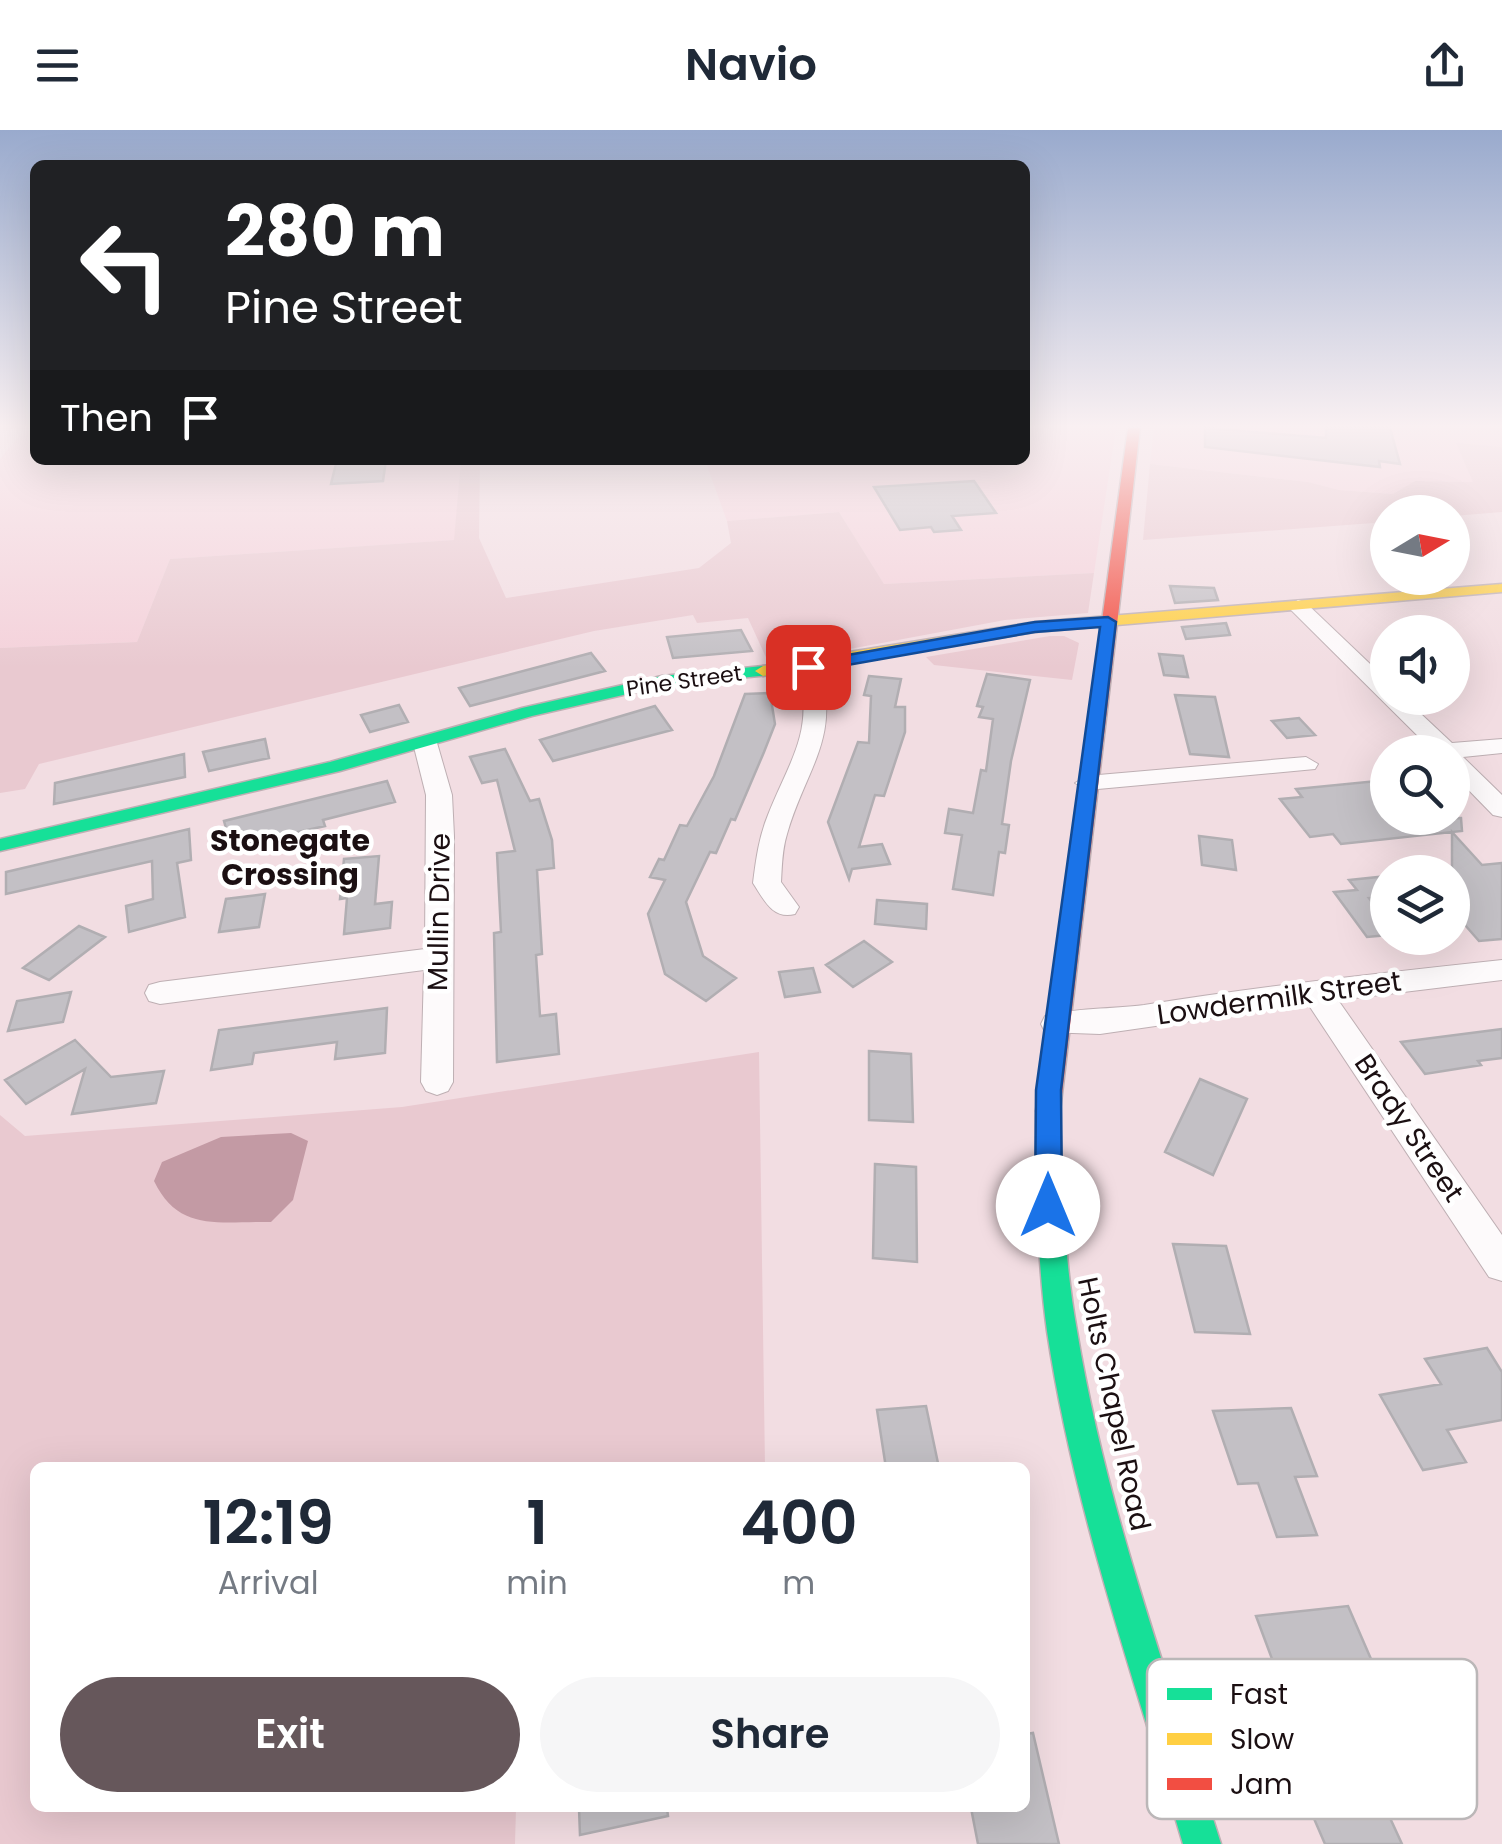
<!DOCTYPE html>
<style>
body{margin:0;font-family:Poppins,sans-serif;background:#f6f6f7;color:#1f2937;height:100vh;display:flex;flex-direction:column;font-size:38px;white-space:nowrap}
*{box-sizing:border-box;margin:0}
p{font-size:32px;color:#747a83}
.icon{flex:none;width:55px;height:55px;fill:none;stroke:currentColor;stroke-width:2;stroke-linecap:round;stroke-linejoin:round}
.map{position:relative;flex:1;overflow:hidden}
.details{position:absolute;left:30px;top:1332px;width:1000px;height:350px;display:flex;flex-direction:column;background:#fff;border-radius:15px;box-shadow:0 10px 40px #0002}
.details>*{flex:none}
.guide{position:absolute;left:30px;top:30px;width:1000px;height:305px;border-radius:15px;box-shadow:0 10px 40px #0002;background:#202124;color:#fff;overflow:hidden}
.needle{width:65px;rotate:80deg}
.buttons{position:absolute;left:1370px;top:365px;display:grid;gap:20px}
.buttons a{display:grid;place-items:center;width:100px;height:100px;border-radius:50%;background:#fff;box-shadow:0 10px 40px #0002;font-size:50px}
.pin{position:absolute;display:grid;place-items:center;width:85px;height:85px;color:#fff;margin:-42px;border-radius:20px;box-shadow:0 5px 15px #0006}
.me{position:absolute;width:110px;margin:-55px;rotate:0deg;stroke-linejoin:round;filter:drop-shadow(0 0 8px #0008)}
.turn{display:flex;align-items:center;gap:35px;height:210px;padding:0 30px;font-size:45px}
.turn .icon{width:130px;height:130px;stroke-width:2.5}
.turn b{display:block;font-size:70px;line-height:85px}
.then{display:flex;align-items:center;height:95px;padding:0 30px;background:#0003;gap:20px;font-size:38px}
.eta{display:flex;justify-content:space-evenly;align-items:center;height:170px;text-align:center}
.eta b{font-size:60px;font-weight:600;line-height:70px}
.primary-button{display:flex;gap:20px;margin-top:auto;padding:20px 30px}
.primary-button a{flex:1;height:115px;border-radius:60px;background:#66575b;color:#fff;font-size:40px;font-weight:600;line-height:115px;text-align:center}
.primary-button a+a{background:#f6f6f7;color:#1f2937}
header{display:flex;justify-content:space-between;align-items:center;height:130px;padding:0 30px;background:#fff;font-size:45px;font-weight:600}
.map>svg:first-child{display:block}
.built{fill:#f4d1da}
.green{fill:#e9c9d0}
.water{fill:#c39aa4}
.building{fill:#c3c0c5;stroke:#b1aeb2;stroke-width:2.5}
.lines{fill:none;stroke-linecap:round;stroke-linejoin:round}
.street-casing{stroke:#beafb3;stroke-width:2}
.fast-casing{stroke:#beafb3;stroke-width:3}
.slow-casing{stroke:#beafb3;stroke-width:3}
.jam-casing{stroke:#beafb3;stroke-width:3}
.street{fill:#fdfafb;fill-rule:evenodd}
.fast{fill:#16e098;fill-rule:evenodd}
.slow{fill:#ffcf43;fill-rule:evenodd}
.jam{fill:#f24e42;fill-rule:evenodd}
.route{fill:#1a73e8;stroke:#114b97;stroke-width:2.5}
.labels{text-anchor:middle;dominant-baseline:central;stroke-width:9;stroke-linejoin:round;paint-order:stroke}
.far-street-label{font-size:22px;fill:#1b0f12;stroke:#fff}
.street-label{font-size:28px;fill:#1b0f12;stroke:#fff}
.neighbourhood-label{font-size:30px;font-weight:bold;fill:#1b0f12;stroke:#fff}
.key{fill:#fff;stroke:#bbb7b8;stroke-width:2.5}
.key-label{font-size:28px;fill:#1b0f12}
</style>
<header><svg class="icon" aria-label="menu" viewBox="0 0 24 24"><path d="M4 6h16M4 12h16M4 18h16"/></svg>Navio<svg class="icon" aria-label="share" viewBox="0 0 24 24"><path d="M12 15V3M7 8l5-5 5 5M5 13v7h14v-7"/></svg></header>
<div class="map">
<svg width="1502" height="1714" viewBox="0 0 1502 1714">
<rect width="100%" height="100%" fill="#f2dde2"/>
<!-- built -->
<path class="built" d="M 1025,298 L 1116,298 L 1094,443 L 884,454 L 839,382 L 727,391 L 705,330 L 1025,330 Z
M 1154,298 L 1502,298 L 1502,317 L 1457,314 L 1474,352 L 1416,351 L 1393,364 L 1339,360 L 1308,352 L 1150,334 Z
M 24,300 L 35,300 L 35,330 L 461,330 L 455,410 L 170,429 L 137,512 L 0,518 L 0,329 Z"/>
<!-- green -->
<path class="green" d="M 1456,313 L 1502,317 L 1502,382 L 1453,386 L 1452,382 L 1388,382 L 1387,392 L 1143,410 L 1150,334 L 1308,352 L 1339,360 L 1393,364 L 1415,351 L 1473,352 Z
M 461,330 L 480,330 L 479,408 L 506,468 L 699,438 L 731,413 L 727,391 L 839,382 L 884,454 L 1094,443 L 1088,483 L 1005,490 L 769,534 L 748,488 L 697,493 L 693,485 L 594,501 L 39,634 L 25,659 L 0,663 L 0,518 L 137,512 L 170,429 L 454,410 Z
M 1050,506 L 1064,506 L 1079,513 L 1072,550 L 934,535 L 926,527 Z
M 759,922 L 765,1337 L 35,1338 L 35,1678 L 516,1678 L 515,1714 L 0,1714 L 0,985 L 25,1006 L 402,977 Z"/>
<!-- water -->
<path class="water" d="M 291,1003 L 308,1011 L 293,1070 L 271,1092 C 220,1091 179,1103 154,1051 L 162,1032 L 221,1007 Z"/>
<!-- building -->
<path class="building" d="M 1205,298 L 1326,308 L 1326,298 L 1390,298 L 1400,334 L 1379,331 L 1380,337 L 1205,317 Z
M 337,330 L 386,330 L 383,351 L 331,354 Z
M 974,351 L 996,383 L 952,386 L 961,400 L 934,402 L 931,397 L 900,400 L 874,357 Z
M 1170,456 L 1214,458 L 1218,470 L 1175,473 Z
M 1226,493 L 1230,505 L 1186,509 L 1182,497 Z
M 741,500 L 752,521 L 673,528 L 667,507 Z
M 591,523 L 605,541 L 470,576 L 459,558 Z
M 1159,524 L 1183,526 L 1188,547 L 1164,545 Z
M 987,544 L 1030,550 L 1011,631 L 1002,694 L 1009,695 L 1005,723 L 999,722 L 993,765 L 953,759 L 962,705 L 945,703 L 949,679 L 973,683 L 981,640 L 986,641 L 993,589 L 979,587 L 983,577 L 977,576 Z
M 869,546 L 901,549 L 895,577 L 905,577 L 905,602 L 884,666 L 875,665 L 859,717 L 882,714 L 890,734 L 852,739 L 849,749 L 828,692 L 858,612 L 869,613 L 871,566 L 864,565 Z
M 770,563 L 775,594 L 764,622 L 735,690 L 731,689 L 716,723 L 710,722 L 686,772 L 703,826 L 736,848 L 706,871 L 665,844 L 648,784 L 665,750 L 650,747 L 659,729 L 664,730 L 680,695 L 687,696 L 714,646 L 745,564 Z
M 1175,565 L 1215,567 L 1229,627 L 1190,624 Z
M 399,575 L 408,592 L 370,602 L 361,585 Z
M 655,576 L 672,600 L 553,631 L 540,610 Z
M 1299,588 L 1315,605 L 1287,608 L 1272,591 Z
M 265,609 L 269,628 L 209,641 L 203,622 Z
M 505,619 L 530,671 L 539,669 L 552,710 L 554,738 L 537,740 L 542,824 L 536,825 L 540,886 L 556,884 L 559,924 L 497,932 L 494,803 L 501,802 L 497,723 L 515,721 L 497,650 L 482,653 L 470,627 Z
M 184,624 L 185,647 L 54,674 L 55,653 Z
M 387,651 L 395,672 L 323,690 L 325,696 L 231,717 L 224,691 Z
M 1377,651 L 1388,662 L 1388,690 L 1461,688 L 1462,701 L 1341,714 L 1333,704 L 1310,707 L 1280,669 L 1302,667 L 1296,659 Z
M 189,699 L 191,730 L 177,733 L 185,787 L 129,802 L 126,776 L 153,769 L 152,731 L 6,764 L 6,742 Z
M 1452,702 L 1482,735 L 1502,733 L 1502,809 L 1479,811 L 1465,795 L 1452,797 Z
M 1199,706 L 1232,710 L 1236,740 L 1202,735 Z
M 379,726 L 375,774 L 392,772 L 390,798 L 344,804 L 347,768 L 340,769 L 344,729 Z
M 1388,746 L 1388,767 L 1369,768 L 1388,793 L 1388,805 L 1367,807 L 1334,762 L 1357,760 L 1349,750 Z
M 265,764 L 259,797 L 219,802 L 226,769 Z
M 877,770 L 927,774 L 926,799 L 875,794 Z
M 79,796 L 105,807 L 49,850 L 23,838 Z
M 864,811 L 892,832 L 853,857 L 826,835 Z
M 813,838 L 820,862 L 785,867 L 779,842 Z
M 71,862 L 63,892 L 8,901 L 17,871 Z
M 387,878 L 385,923 L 335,929 L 337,912 L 254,923 L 252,934 L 211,940 L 219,900 Z
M 1502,899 L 1502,928 L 1478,931 L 1481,935 L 1425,944 L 1401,912 Z
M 75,910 L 111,947 L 164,941 L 156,973 L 72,984 L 85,939 L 26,974 L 5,950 Z
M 869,921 L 911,924 L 913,992 L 869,990 Z
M 1200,949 L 1247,969 L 1213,1045 L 1165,1022 Z
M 875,1034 L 916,1037 L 917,1132 L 873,1128 Z
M 1173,1114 L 1226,1116 L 1250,1204 L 1195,1202 Z
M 1487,1218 L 1502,1242 L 1502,1290 L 1447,1300 L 1466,1332 L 1423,1340 L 1380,1265 L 1441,1254 L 1425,1229 Z
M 926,1276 L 939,1338 L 886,1338 L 877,1280 Z
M 1291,1278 L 1317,1346 L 1295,1347 L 1317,1405 L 1277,1407 L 1258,1353 L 1238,1354 L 1213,1281 Z
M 1348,1476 L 1387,1566 L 1290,1577 L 1256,1486 Z
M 1033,1603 L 1059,1714 L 978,1714 L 971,1678 L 1025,1678 L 1025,1604 Z
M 1361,1625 L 1402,1714 L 1325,1714 L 1293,1640 Z
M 579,1678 L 667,1678 L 668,1686 L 580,1705 Z"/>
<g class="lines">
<!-- street casing -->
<g class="street-casing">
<path id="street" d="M 1298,470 L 1305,472 L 1388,551 L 1388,568 L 1404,568 L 1452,613 L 1502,609 L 1502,623 L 1463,627 L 1502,665 L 1502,687 L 1493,685 L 1452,643 L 1452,622 L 1434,622 L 1291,480 L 1288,476 Z
M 808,530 L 819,537 C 842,607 805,640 787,704 C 782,720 782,736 781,752 L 799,777 L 795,784 C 773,790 764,770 753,753 C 756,729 759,707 768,685 C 790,629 816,600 797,537 Z
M 425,606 L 437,613 L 452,665 L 454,706 L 453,952 L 448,961 L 437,965 L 426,961 L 421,952 L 424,840 L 160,874 L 149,871 L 145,863 L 149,855 L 160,852 L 425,819 L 426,665 L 413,613 Z
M 1306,627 L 1318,634 L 1315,639 L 1087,660 L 1075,653 L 1087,646 Z
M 1502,830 L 1502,850 L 1338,870 L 1502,1105 L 1502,1151 L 1489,1147 L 1308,874 L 1100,904 L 1045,902 L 1041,894 L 1045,886 C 1072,878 1114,879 1144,875 C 1263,856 1382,843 1502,830 Z"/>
</g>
<!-- fast casing -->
<g class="fast-casing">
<path id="fast" d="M 763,536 L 769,537 L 769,545 L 662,556 L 532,586 L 340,641 L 0,721 L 0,709 L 330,632 L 522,578 L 662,546 Z
M 1048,971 L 1057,974 L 1060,981 C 1062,1054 1064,1129 1077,1201 C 1106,1377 1168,1545 1221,1714 L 1183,1714 C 1133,1545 1073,1376 1047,1201 C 1037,1128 1036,1054 1036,981 L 1039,974 Z"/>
</g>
<!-- slow casing -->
<g class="slow-casing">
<path id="slow" d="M 1502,454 L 1502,462 L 1035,502 L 763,546 L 755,541 L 763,536 L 1035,492 Z"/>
</g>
<!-- jam casing -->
<g class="jam-casing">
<path id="jam" d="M 1128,298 L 1140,298 L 1060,981 L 1057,988 L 1048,991 L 1039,988 L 1036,981 Z"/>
</g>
<!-- street -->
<use href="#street" class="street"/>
<!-- fast -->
<use href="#fast" class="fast"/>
<!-- slow -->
<use href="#slow" class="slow"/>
<!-- jam -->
<use href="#jam" class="jam"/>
</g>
<!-- sky -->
<linearGradient id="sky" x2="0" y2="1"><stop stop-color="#99aacd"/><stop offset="0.55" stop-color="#f9f0f2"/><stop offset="1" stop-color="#f9f0f2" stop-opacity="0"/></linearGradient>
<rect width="1502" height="538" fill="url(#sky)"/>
<!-- route -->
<path class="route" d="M 1108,487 L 1116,492 L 1061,960 L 1062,1076 L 1058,1084 L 1048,1087 L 1039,1084 L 1035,1076 L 1036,960 L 1100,497 L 1035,502 L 808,542 L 799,537 L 808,532 L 1035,492 Z"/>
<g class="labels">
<!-- far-street labels -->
<g class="far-street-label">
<text transform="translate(684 551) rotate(-8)">Pine Street</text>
</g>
<!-- street labels -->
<g class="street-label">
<text transform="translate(439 782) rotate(-89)">Mullin Drive</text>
<text transform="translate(1279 868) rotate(-8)">Lowdermilk Street</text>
<text transform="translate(1409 998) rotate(56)">Brady Street</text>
<text transform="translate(1114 1274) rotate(78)">Holts Chapel Road</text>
</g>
<!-- neighbourhood labels -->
<g class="neighbourhood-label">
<text x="290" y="710">Stonegate<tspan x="290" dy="34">Crossing</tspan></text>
</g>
</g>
<!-- legend -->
<rect x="1147" y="1529" width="330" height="160" rx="15" class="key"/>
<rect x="1167" y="1558" width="45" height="12" fill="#16e098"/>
<rect x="1167" y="1603" width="45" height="12" fill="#ffcf43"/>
<rect x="1167" y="1648" width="45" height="12" fill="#f24e42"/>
<g class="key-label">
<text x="1230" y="1574">Fast</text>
<text x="1230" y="1619">Slow</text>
<text x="1230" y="1664">Jam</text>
</g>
</svg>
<div class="buttons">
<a><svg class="needle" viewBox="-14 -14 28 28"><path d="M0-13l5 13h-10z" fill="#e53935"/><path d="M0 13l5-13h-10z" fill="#747a83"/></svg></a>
<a><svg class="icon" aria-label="sound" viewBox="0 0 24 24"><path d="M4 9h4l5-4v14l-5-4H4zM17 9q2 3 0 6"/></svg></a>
<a><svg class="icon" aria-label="search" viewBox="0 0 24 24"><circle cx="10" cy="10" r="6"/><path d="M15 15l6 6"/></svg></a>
<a><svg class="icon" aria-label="layers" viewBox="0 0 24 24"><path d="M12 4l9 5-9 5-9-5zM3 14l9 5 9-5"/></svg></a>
</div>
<div class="pin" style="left:808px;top:537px;background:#d93025"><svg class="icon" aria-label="arrive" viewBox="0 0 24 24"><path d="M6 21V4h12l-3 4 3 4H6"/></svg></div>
<svg class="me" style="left:1048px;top:1076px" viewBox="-20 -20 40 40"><circle r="19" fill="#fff"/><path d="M0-13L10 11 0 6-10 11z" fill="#1a73e8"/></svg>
<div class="guide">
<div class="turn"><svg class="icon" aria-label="left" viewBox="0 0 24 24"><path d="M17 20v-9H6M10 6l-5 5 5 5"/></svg><div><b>280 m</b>Pine Street</div></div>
<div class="then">Then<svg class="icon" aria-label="arrive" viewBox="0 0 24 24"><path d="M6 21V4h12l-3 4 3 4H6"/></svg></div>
</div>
<section class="details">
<div class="eta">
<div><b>12:19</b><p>Arrival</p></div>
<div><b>1</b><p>min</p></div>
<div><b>400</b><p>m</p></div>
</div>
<div class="primary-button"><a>Exit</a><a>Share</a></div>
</section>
</div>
